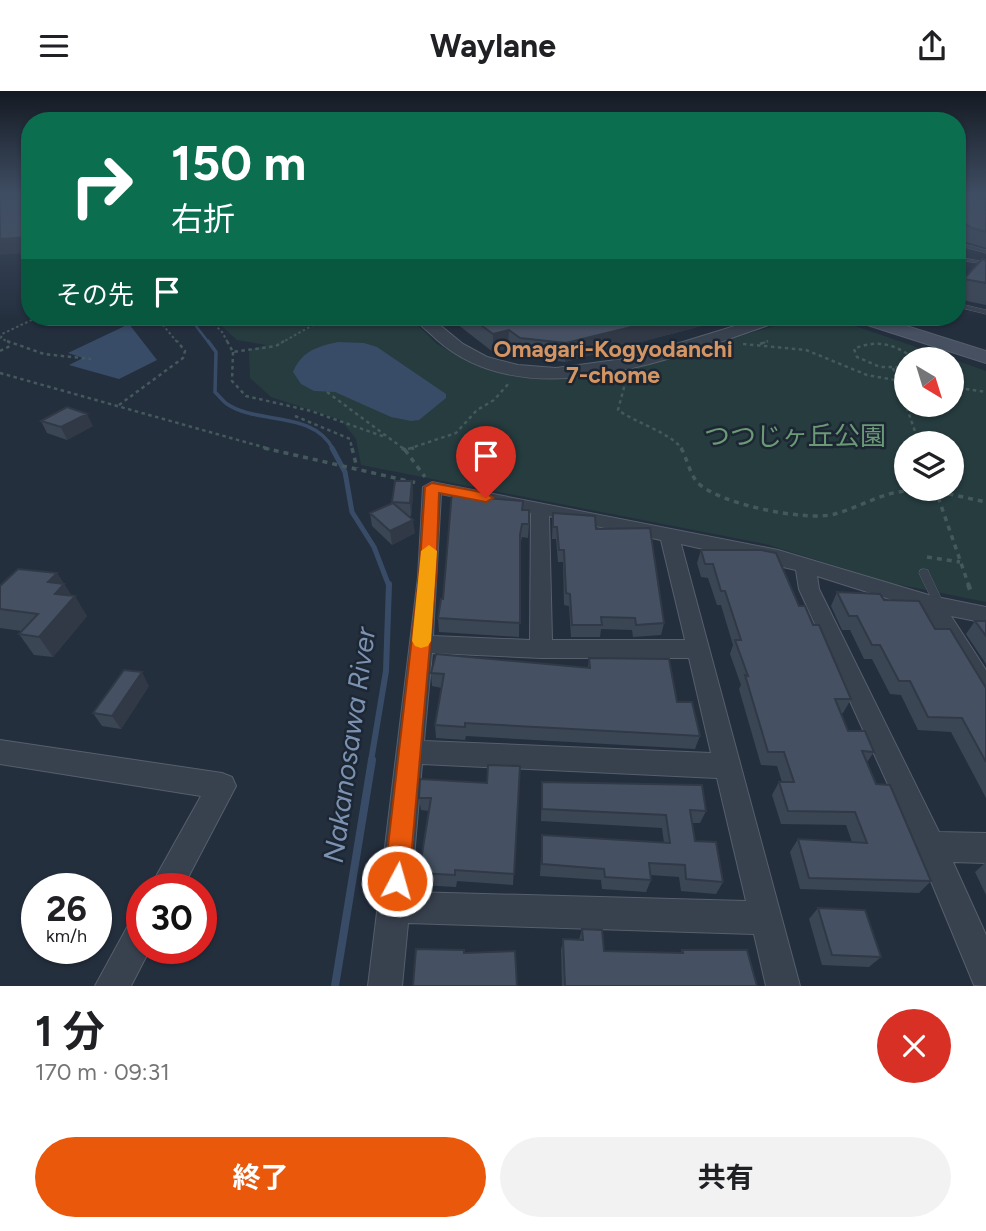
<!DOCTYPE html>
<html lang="ja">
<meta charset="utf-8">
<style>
body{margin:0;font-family:Figtree,"Noto Sans JP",sans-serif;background:#f2f2f2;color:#202124;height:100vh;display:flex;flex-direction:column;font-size:26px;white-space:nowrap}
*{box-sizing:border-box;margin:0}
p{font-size:23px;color:#757577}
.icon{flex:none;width:38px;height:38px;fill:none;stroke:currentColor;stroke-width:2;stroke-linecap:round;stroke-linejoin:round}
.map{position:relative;height:895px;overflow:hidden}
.side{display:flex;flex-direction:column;background:#fff;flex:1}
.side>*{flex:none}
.top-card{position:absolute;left:21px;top:21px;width:945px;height:214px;border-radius:28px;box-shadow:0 2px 5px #0004;background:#0b6e4f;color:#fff;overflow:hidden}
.needle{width:46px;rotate:142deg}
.fabs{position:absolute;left:894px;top:256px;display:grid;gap:14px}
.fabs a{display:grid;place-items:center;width:70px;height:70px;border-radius:50%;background:#fff;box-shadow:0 2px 5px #0004;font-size:35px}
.speed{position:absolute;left:21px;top:782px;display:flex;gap:14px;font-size:35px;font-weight:700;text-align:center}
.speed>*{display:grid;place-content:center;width:91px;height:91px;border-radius:50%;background:#fff;box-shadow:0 2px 5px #0004;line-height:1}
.speed small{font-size:18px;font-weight:400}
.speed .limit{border:10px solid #d22;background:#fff;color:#111}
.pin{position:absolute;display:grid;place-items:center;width:60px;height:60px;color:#fff;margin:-72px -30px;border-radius:50% 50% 50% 0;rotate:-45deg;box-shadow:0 0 7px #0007}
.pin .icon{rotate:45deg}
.me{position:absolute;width:77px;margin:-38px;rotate:6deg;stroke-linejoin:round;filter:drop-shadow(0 0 5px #0008)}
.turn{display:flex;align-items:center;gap:24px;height:147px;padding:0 35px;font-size:32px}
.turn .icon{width:91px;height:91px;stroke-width:2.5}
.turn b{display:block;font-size:49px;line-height:60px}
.then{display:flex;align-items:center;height:66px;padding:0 35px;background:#0003;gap:14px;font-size:26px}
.round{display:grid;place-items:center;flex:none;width:74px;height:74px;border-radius:37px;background:#f2f2f2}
.summary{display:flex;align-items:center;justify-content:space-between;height:119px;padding:0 35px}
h1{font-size:42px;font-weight:700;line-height:52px}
.cta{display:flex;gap:14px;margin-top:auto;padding:14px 35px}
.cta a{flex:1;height:80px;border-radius:42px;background:#ea580c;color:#fff;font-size:28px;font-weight:700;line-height:80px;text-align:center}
.cta a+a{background:#f2f2f2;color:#202124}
header{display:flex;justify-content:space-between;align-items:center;height:91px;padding:0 35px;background:#fff;font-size:32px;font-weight:700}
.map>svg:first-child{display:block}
.green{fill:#263c3f;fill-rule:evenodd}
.water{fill:#394c67}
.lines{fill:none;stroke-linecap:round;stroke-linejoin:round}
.stream-far4{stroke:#394c67;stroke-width:2.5}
.stream-far3{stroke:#394c67;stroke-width:3.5}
.stream-far2{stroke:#394c67;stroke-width:5}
.stream-far1{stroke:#394c67;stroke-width:6}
.stream{stroke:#394c67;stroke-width:8}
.service-casing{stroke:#565f6c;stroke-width:1}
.minor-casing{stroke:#565f6c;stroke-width:2}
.tertiary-casing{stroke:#565f6c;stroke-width:2}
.secondary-casing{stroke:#565f6c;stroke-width:2}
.path-far3{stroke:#44595c;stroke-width:2;stroke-dasharray:2.5 2.5;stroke-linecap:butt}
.path-far2{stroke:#44595c;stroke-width:2.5;stroke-dasharray:3.5 3.5;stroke-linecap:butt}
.path-far1{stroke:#44595c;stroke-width:3.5;stroke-dasharray:5 5;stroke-linecap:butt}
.path{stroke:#44595c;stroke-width:4.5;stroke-dasharray:6 6;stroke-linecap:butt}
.service{fill:#38414e;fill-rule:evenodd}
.minor{fill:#38414e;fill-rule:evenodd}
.tertiary{fill:#38414e;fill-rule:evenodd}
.secondary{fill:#465061;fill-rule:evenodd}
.wall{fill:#3b4654}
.shaded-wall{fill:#303945}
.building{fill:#455162;stroke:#303945;stroke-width:2}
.route{fill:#ea580c;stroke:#983908;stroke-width:2}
.slow{fill:#f59e0b}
.labels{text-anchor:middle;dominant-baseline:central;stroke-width:5;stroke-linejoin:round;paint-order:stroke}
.far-neighbourhood-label{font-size:23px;font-weight:bold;fill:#d59563;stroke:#1d2633}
.park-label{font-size:26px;fill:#6b9a76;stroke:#1d2633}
.water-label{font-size:28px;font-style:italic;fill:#7c92b1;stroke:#1d2633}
</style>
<header><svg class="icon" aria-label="menu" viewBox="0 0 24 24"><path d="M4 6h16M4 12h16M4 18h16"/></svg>Waylane<svg class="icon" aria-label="share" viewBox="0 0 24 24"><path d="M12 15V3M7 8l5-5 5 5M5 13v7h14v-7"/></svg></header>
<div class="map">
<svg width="986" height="895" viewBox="0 0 986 895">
<rect width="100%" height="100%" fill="#242f3e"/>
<!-- green -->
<path class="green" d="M 212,226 L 346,226 L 316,231 L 300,241 L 322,231 L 352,226 L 400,226 L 411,228 L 437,253 L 477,275 L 511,283 L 553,287 L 605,286 L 804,226 L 829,226 L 951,268 L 906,268 L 906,313 L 952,313 L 952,268 L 986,280 L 986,511 L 891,492 L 765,453 L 361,374 L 356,348 L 341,329 L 271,306 L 250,287 L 249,259 L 266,254 L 237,249 ZM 906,352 L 952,352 L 952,397 L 906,397 Z"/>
<!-- water -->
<path class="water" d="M 129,233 L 157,269 L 119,288 L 69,274 L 83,267 L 68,262 Z
M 338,251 L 364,252 L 377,256 L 446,303 L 446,307 L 419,329 L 411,330 L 391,326 L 335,301 L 314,300 L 301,293 L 293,281 C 302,260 316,256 338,251 Z"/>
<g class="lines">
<!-- stream-far4 -->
<path class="stream-far4" d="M 189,226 L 209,252"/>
<!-- stream-far3 -->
<path class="stream-far3" d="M 208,250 L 216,261 L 215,301 C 219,305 223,310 227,313 C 258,334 313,319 333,358"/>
<!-- stream-far2 -->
<path class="stream-far2" d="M 332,357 L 345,381 L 352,421 L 374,456 L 389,495"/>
<!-- stream-far1 -->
<path class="stream-far1" d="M 371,670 L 386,580 L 389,493"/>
<!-- stream -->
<path class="stream" d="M 335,895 L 372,669"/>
<!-- service casing -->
<g class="service-casing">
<path id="service" d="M 957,151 L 986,159 L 986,162 L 957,154 Z
M 957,166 L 986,171 L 986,173 L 957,169 Z
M 957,212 L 986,219 L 986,223 L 957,216 Z
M 924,478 L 928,479 L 929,482 L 945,515 L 944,518 L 936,518 L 935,515 L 919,482 L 920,479 Z"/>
</g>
<!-- minor casing -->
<g class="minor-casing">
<path id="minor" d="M 432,391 L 778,459 L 932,505 L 986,516 L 986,532 L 951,525 L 986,579 L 986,610 L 977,607 L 924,519 L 817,485 L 819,498 L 939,741 L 986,742 L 986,772 L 953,771 L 986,844 L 986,895 L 974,894 L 921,766 L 799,498 L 796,479 L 681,453 L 800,895 L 766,895 L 754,843 L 408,832 L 402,895 L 368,895 L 418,486 L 423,396 ZM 441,403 L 531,422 L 530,549 L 433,545 ZM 549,425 L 661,449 L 685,549 L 552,549 ZM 432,562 L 541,567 L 689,567 L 711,662 L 424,650 ZM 422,673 L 717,687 L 746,810 L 411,801 Z
M 0,649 L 222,682 L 232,686 L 236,695 L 182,798 L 149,798 L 201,705 L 0,673 Z
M 142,824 L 142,858 L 150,858 L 131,895 L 95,895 L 131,829 Z"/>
</g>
<!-- tertiary casing -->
<g class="tertiary-casing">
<path id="tertiary" d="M 414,226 L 430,226 L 463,253 L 487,266 L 518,274 L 556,277 L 631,267 L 764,226 L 785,226 L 783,229 C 683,263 529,331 436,248 C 429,241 419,234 414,226 Z"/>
</g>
<!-- secondary casing -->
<g class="secondary-casing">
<path id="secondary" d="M 852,226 L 878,226 L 986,260 L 986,272 L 855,230 Z"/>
</g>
<!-- path-far3 -->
<path class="path-far3" d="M 156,226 L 178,252
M 207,226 L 222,241 L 228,252
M 386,226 L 406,227
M 10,252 L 1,247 L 2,243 L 38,226
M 281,252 L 313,234 L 341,226
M 763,252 L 768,250"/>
<!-- path-far2 -->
<path class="path-far2" d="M 7,250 L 44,263 L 91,268
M 227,250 L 233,261 L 276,255 L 284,250
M 743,253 L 806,259 L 867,284 L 906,291
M 760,253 L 768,250
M 0,260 L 12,254
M 233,261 L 232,290 L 246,305 L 311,320 L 385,346
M 906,276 L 880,276 L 857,266 L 854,258 C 875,248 897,253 914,268
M 893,277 L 919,352
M 0,282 L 270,358
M 626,289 L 618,319 C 636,332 671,342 682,358
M 952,296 L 986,301
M 327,301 L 404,358
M 119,314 L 183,267 L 185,260 L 177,250
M 295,325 L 350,348 L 352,358
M 408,358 L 456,342 L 477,319 L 494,309 L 509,292"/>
<!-- path-far1 -->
<path class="path-far1" d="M 264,357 L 417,392
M 352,357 L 357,377
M 402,357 L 405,359 L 414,357
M 681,357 C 687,367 689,381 697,391 C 717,413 807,431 835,423 C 860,416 881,402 906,400 C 933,397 960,406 986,411
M 405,359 L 425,386
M 935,397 L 969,495
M 927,466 L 960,471"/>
<!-- path -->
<path class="path" d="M 968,493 L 972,504"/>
<!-- service -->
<use href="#service" class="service"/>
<!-- minor -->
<use href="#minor" class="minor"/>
<!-- tertiary -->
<use href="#tertiary" class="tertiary"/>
<!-- secondary -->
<use href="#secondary" class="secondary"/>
</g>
<!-- wall -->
<path class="wall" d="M 957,104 L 986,104 L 986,157 L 966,151 L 957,144 Z
M 986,169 L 986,214 L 957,208 L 957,201 L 964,188 Z
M 448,226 L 724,226 L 724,229 L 565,271 L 519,265 L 508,257 L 493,261 Z
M 41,330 L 93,335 L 67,349 L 47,342 Z
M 412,390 L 413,403 L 411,425 L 409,425 L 415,442 L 392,454 L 372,435 L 370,422 L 392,412 L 392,411 Z
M 477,406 L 522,419 L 529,433 L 528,447 L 522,446 L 520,455 L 519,546 L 439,541 L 438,527 L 443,508 Z
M 553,422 L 596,438 L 664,532 L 661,544 L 633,546 L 632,539 L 601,538 L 600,546 L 571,546 L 569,515 L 564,514 L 563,471 L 558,471 L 556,448 L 552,448 Z
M 701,459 L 799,515 L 813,534 L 851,608 L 843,622 L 840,622 L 848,640 L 874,661 L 867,671 L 876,693 L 931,790 L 919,802 L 800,798 L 790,761 L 798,748 L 852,751 L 846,734 L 781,733 L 772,704 L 779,691 L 782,691 L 777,675 L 761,674 L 739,598 L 741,594 L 730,563 L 733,554 L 721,514 L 717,514 L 708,487 L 701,486 L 697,472 Z
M 57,482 L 71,504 L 87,525 L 53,566 L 34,564 L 19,543 L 22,540 L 0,537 L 0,495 Z
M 837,501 L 884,509 L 935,538 L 986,597 L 986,707 L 951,641 L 918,639 L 901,604 L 890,603 L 872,568 L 864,568 L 850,539 L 842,539 L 831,515 Z
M 975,530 L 986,530 L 986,573 L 966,543 Z
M 589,567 L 677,611 L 700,645 L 695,658 L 466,645 L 465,649 L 436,647 L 435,634 L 442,597 L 432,595 L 431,582 L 588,576 Z
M 149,595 L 121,638 L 102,635 L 93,622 Z
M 520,675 L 513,794 L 457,790 L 456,796 L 421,794 L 419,782 L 429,720 L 421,719 L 419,707 L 487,692 Z
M 542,691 L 706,720 L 700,732 L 692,732 L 695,750 L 723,791 L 716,803 L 681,800 L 679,786 L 650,784 L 651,789 L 646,801 L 602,798 L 601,789 L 540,785 L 542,744 L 664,752 L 662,737 L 541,730 Z
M 986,771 L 986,804 L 975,781 Z
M 818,817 L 881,866 L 869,876 L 822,874 L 809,828 Z
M 582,838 L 604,860 L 680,862 L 682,859 L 757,895 L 562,895 L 561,859 L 563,848 L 579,849 Z"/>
<!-- shaded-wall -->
<path class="shaded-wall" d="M 30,146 L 30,162 L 0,164 L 0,148 Z
M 672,226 L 724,226 L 724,229 L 565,271 L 566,252 Z
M 509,239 L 508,257 L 493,261 L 493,243 Z
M 87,323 L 93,335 L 67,349 L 61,336 Z
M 412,390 L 413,403 L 411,425 L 410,412 Z
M 413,429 L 415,442 L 392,454 L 390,440 Z
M 57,482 L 73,507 L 75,505 L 87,525 L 53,566 L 39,546 L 48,491 Z
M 142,581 L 149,595 L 121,638 L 112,625 Z"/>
<!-- building -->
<path class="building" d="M 0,104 L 30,104 L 30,146 L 0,148 Z
M 957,104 L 986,104 L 986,141 L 972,137 L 957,127 Z
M 982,168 L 986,169 L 986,192 L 964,188 Z
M 470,226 L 672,226 L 566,252 L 520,247 L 509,239 L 493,243 Z
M 67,316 L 87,323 L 61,336 L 41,330 Z
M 395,390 L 412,390 L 410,412 L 392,411 Z
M 452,400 L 477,401 L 476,406 L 523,410 L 522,419 L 529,419 L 529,433 L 522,433 L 520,444 L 520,532 L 438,527 L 441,508 L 443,508 Z
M 393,412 L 413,429 L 390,440 L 370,422 Z
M 553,422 L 595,425 L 596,438 L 650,437 L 664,532 L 636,534 L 635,527 L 601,526 L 602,534 L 572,534 L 570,503 L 566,502 L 564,459 L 559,459 L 557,436 L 553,436 Z
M 701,459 L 761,459 L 776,462 L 799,515 L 805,515 L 813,534 L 819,534 L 851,608 L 835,608 L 848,640 L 865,640 L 874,661 L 862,660 L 876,693 L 890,694 L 931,790 L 809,787 L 798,748 L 867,752 L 855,721 L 788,720 L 779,691 L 794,691 L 784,661 L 768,661 L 745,584 L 748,585 L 735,549 L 741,549 L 725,500 L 721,500 L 713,473 L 705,473 Z
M 18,478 L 57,482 L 48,491 L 64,493 L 55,503 L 75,505 L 39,546 L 19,543 L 38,523 L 0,518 L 0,495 Z
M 837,501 L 880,503 L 884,509 L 919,510 L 935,538 L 950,538 L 986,597 L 986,671 L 962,627 L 928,626 L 910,590 L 899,590 L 880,554 L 872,554 L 857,525 L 849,525 Z
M 975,530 L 986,530 L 986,545 Z
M 436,563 L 590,577 L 589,567 L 669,568 L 677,611 L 692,611 L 700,645 L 465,632 L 465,636 L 435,634 L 444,583 L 431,582 Z
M 124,579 L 142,581 L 112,625 L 93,622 Z
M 488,674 L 520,675 L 514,783 L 455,779 L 455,784 L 419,782 L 431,707 L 419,707 L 420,688 L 487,692 Z
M 542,691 L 702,694 L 706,720 L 690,719 L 695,750 L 716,751 L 723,791 L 686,788 L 685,774 L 649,772 L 651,789 L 605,786 L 604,778 L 542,773 L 542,744 L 670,752 L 666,724 L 542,718 Z
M 818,817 L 865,819 L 881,866 L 832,864 Z
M 582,838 L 602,839 L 604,860 L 683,862 L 682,859 L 747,859 L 757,895 L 565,895 L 563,848 L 583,849 Z
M 416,858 L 464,859 L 464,862 L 515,860 L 517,895 L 413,895 Z"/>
<!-- sky -->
<linearGradient id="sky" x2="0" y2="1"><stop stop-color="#141a22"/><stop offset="0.45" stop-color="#3f4d63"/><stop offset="1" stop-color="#3f4d63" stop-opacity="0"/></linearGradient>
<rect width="986" height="229" fill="url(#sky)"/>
<!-- route -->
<path class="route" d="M 432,392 L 486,402 L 493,407 L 486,411 L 439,402 L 436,486 L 409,790 L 406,799 L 397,803 L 388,799 L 384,790 L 419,486 L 425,396 Z"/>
<!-- slow -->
<path class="slow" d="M 429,454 L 437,460 L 431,550 L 428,555 L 421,557 L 415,555 L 412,550 L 421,460 Z"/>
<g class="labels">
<!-- far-neighbourhood labels -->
<g class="far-neighbourhood-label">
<text x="613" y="258">Omagari-Kogyodanchi<tspan x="613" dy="26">7-chome</tspan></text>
</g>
<!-- park labels -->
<g class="park-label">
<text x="795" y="345">つつじヶ丘公園</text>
</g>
<!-- water labels -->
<g class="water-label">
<text transform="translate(349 654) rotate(-82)">Nakanosawa River</text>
</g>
</g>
</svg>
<div class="fabs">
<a><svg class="needle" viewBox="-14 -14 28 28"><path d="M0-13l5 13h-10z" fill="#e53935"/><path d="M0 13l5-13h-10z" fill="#757577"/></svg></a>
<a><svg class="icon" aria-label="layers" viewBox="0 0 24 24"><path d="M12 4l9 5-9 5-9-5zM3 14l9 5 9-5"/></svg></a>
</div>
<div class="speed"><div>26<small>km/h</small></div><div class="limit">30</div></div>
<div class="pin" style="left:486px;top:407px;background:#d93025"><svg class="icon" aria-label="arrive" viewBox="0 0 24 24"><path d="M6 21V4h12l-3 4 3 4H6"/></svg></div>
<svg class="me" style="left:397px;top:790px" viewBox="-20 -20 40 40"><circle r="17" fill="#ea580c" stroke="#fff" stroke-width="3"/><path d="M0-11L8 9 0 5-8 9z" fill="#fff"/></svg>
<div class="top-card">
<div class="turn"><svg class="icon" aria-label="right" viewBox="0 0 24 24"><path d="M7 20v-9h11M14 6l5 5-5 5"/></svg><div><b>150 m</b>右折</div></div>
<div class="then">その先<svg class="icon" aria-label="arrive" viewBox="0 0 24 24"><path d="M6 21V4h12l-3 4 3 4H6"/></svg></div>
</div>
</div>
<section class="side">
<div class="summary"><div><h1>1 分</h1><p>170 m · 09:31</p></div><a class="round" style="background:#d93025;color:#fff"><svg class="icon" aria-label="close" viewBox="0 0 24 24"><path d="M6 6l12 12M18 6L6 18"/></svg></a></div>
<div class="cta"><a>終了</a><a>共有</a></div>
</section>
